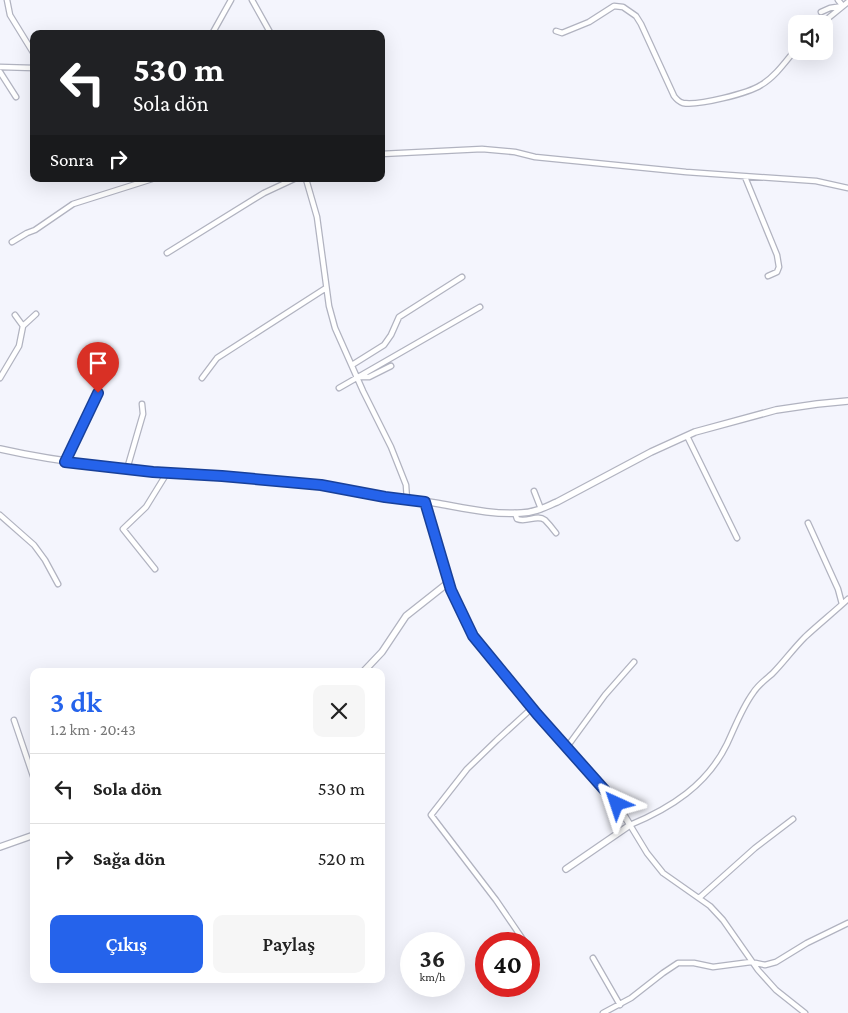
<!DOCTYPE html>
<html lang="tr">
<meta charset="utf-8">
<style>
body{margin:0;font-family:"Crimson Pro",serif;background:#f6f6f6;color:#222;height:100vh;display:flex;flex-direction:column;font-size:19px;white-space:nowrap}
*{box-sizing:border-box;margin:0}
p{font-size:16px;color:#767676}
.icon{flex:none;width:28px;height:28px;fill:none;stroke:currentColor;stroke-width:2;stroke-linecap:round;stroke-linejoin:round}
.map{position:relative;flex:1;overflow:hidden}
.panel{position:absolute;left:30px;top:668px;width:355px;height:315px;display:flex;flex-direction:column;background:#fff;border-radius:10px;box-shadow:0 5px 20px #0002}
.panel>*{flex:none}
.top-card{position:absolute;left:30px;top:30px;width:355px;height:152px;border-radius:10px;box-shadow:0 5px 20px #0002;background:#202124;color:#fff;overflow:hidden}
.controls{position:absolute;left:788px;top:15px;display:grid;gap:10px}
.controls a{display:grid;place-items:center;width:45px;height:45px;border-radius:10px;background:#fff;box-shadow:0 5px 20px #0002;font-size:25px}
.speed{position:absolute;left:400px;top:932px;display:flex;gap:10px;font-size:25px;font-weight:700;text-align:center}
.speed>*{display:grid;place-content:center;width:65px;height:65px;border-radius:50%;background:#fff;box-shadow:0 5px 20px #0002;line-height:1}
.speed small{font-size:12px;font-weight:400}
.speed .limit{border:8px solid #d22;background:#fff;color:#111}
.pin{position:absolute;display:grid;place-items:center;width:42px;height:42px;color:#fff;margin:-51px -21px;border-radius:50% 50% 50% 0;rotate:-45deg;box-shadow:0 0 5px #0007}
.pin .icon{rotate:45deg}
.me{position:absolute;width:55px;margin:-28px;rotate:318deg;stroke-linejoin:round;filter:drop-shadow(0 0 4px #0008)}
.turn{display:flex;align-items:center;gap:18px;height:105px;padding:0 20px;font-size:22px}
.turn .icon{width:65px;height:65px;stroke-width:2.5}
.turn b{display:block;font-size:35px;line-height:42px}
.then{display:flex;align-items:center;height:48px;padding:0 20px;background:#0003;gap:10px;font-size:19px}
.round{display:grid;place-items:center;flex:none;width:52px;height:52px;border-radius:10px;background:#f6f6f6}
.overview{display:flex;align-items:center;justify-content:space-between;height:85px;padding:0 20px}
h1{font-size:30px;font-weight:600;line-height:38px;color:#2563eb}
.button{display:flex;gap:10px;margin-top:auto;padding:10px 20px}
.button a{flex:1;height:58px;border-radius:10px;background:#2563eb;color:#fff;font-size:20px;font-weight:600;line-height:58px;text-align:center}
.button a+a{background:#f6f6f6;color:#222}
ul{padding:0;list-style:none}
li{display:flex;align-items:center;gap:15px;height:70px;padding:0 20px;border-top:1px solid #e0e0e0}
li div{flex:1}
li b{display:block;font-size:19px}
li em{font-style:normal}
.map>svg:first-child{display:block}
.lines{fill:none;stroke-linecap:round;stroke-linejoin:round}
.minor-casing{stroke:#b1b3c0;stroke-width:7}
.tertiary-casing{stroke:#b1b3c0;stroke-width:8}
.minor{stroke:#fff;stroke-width:4.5}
.tertiary{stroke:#fff;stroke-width:5.5}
.route-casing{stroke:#184099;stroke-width:12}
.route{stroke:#2563eb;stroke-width:9}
</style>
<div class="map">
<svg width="848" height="1013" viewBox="0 0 848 1013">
<rect width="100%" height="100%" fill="#f4f5fd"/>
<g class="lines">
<!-- minor casing -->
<g class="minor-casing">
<path id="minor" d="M 7,0 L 10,15 L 34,54
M 252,0 L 271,34
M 821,12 L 830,8 L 843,6 L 838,0
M 821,24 L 848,2
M 556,31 L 562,33 L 589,22 L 614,6 L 623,7 L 636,16 L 641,24 L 674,96 C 677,100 679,102 683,103 C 698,106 749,93 761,85 C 775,77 786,61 796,49
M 212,34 L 231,0
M 0,67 L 34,68
M 0,72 L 16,97
M 381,154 L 482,149 L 515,152 L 535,157 L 686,172 L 816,181 L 848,188
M 745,177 L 777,255 L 779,267 L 777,272 L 768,276
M 306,179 L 317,217 L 329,306 L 335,328 L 363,391 L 391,447 L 406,485 L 407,500
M 12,242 L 27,233 L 35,230 L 73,204 L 152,179
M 167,253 L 264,193 L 294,179
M 23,326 L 36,314
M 352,365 L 384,345 L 391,335 L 399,317 L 462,277
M 360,377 L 369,377 L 391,366
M 0,378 L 19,346 L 23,326 L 15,315
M 202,378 L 217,358 L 326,288
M 339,388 L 480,307
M 687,436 L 737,538
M 65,462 L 98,393
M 127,469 L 143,414 L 142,404
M 534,491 L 541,509
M 515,513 L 517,519 C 527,523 537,514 545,520 C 549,524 553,529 556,533
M 0,515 L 34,545 L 45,560 L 58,584
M 808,523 L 838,589 L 842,604
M 155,569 L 123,529 L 146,507 L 167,473
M 14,720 L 34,779
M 567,747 L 605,695 L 634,662
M 699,898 L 755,848 L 793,819
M 526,944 L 496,900 L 431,815 L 467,769 L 497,740 L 532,708
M 593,958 L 620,1005
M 603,1013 L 631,998 L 663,973 L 678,963 L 694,963 L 713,967 L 751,962 L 765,965 L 776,962 L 807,943 L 848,923
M 805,1013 L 776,990 L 758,970 L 723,920 L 710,906 L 663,873 L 647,853 L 630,825 C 671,808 707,785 727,744 C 735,727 742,708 753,693 C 758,685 765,680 772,674 C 783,663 793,649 805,637 C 819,624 834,612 848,599"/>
</g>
<!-- tertiary casing -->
<g class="tertiary-casing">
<path id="tertiary" d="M 0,449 C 105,473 213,472 319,485 C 340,488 361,493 382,497 C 400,500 418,500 435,503 C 464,508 492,515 521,513 C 534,513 545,507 557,502 L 651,452 L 695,432 L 776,410 L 817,404 L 848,401
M 425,502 L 451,590 L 473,636 L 537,714 L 617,804 L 630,825 L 566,869
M 364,671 L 382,652 L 406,616 L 449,582
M 0,847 L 34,835"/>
</g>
<!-- minor -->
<use href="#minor" class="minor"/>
<!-- tertiary -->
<use href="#tertiary" class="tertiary"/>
</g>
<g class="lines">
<!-- route casing -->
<g class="route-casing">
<path id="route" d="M 98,393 L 65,462 L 153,472 L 222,476 L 321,485 L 385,497 L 425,502 L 451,590 L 473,636 L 537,714 L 617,804"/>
</g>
<!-- route -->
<use href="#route" class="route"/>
</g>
</svg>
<div class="controls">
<a><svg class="icon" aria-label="sound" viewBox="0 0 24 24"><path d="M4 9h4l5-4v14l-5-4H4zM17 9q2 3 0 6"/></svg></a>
</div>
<div class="speed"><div>36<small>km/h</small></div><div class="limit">40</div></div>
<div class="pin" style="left:98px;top:393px;background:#d93025"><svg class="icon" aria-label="arrive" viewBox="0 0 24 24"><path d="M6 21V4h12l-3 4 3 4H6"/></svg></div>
<svg class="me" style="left:617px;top:804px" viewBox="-20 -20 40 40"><path d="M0-17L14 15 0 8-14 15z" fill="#2563eb" stroke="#fff" stroke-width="4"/></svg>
<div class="top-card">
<div class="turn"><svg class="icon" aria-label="left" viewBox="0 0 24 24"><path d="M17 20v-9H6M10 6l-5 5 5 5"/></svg><div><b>530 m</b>Sola dön</div></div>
<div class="then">Sonra<svg class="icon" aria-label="right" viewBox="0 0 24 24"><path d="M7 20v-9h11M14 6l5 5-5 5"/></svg></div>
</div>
<section class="panel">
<div class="overview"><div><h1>3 dk</h1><p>1.2 km · 20:43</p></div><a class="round"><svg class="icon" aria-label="close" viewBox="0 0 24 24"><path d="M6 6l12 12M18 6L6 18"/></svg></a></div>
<ul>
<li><svg class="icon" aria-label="left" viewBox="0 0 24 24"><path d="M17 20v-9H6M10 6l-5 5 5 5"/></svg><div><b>Sola dön</b></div><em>530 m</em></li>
<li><svg class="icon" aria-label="right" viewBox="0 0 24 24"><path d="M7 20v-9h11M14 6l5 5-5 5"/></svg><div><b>Sağa dön</b></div><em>520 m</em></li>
</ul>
<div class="button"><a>Çıkış</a><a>Paylaş</a></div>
</section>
</div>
